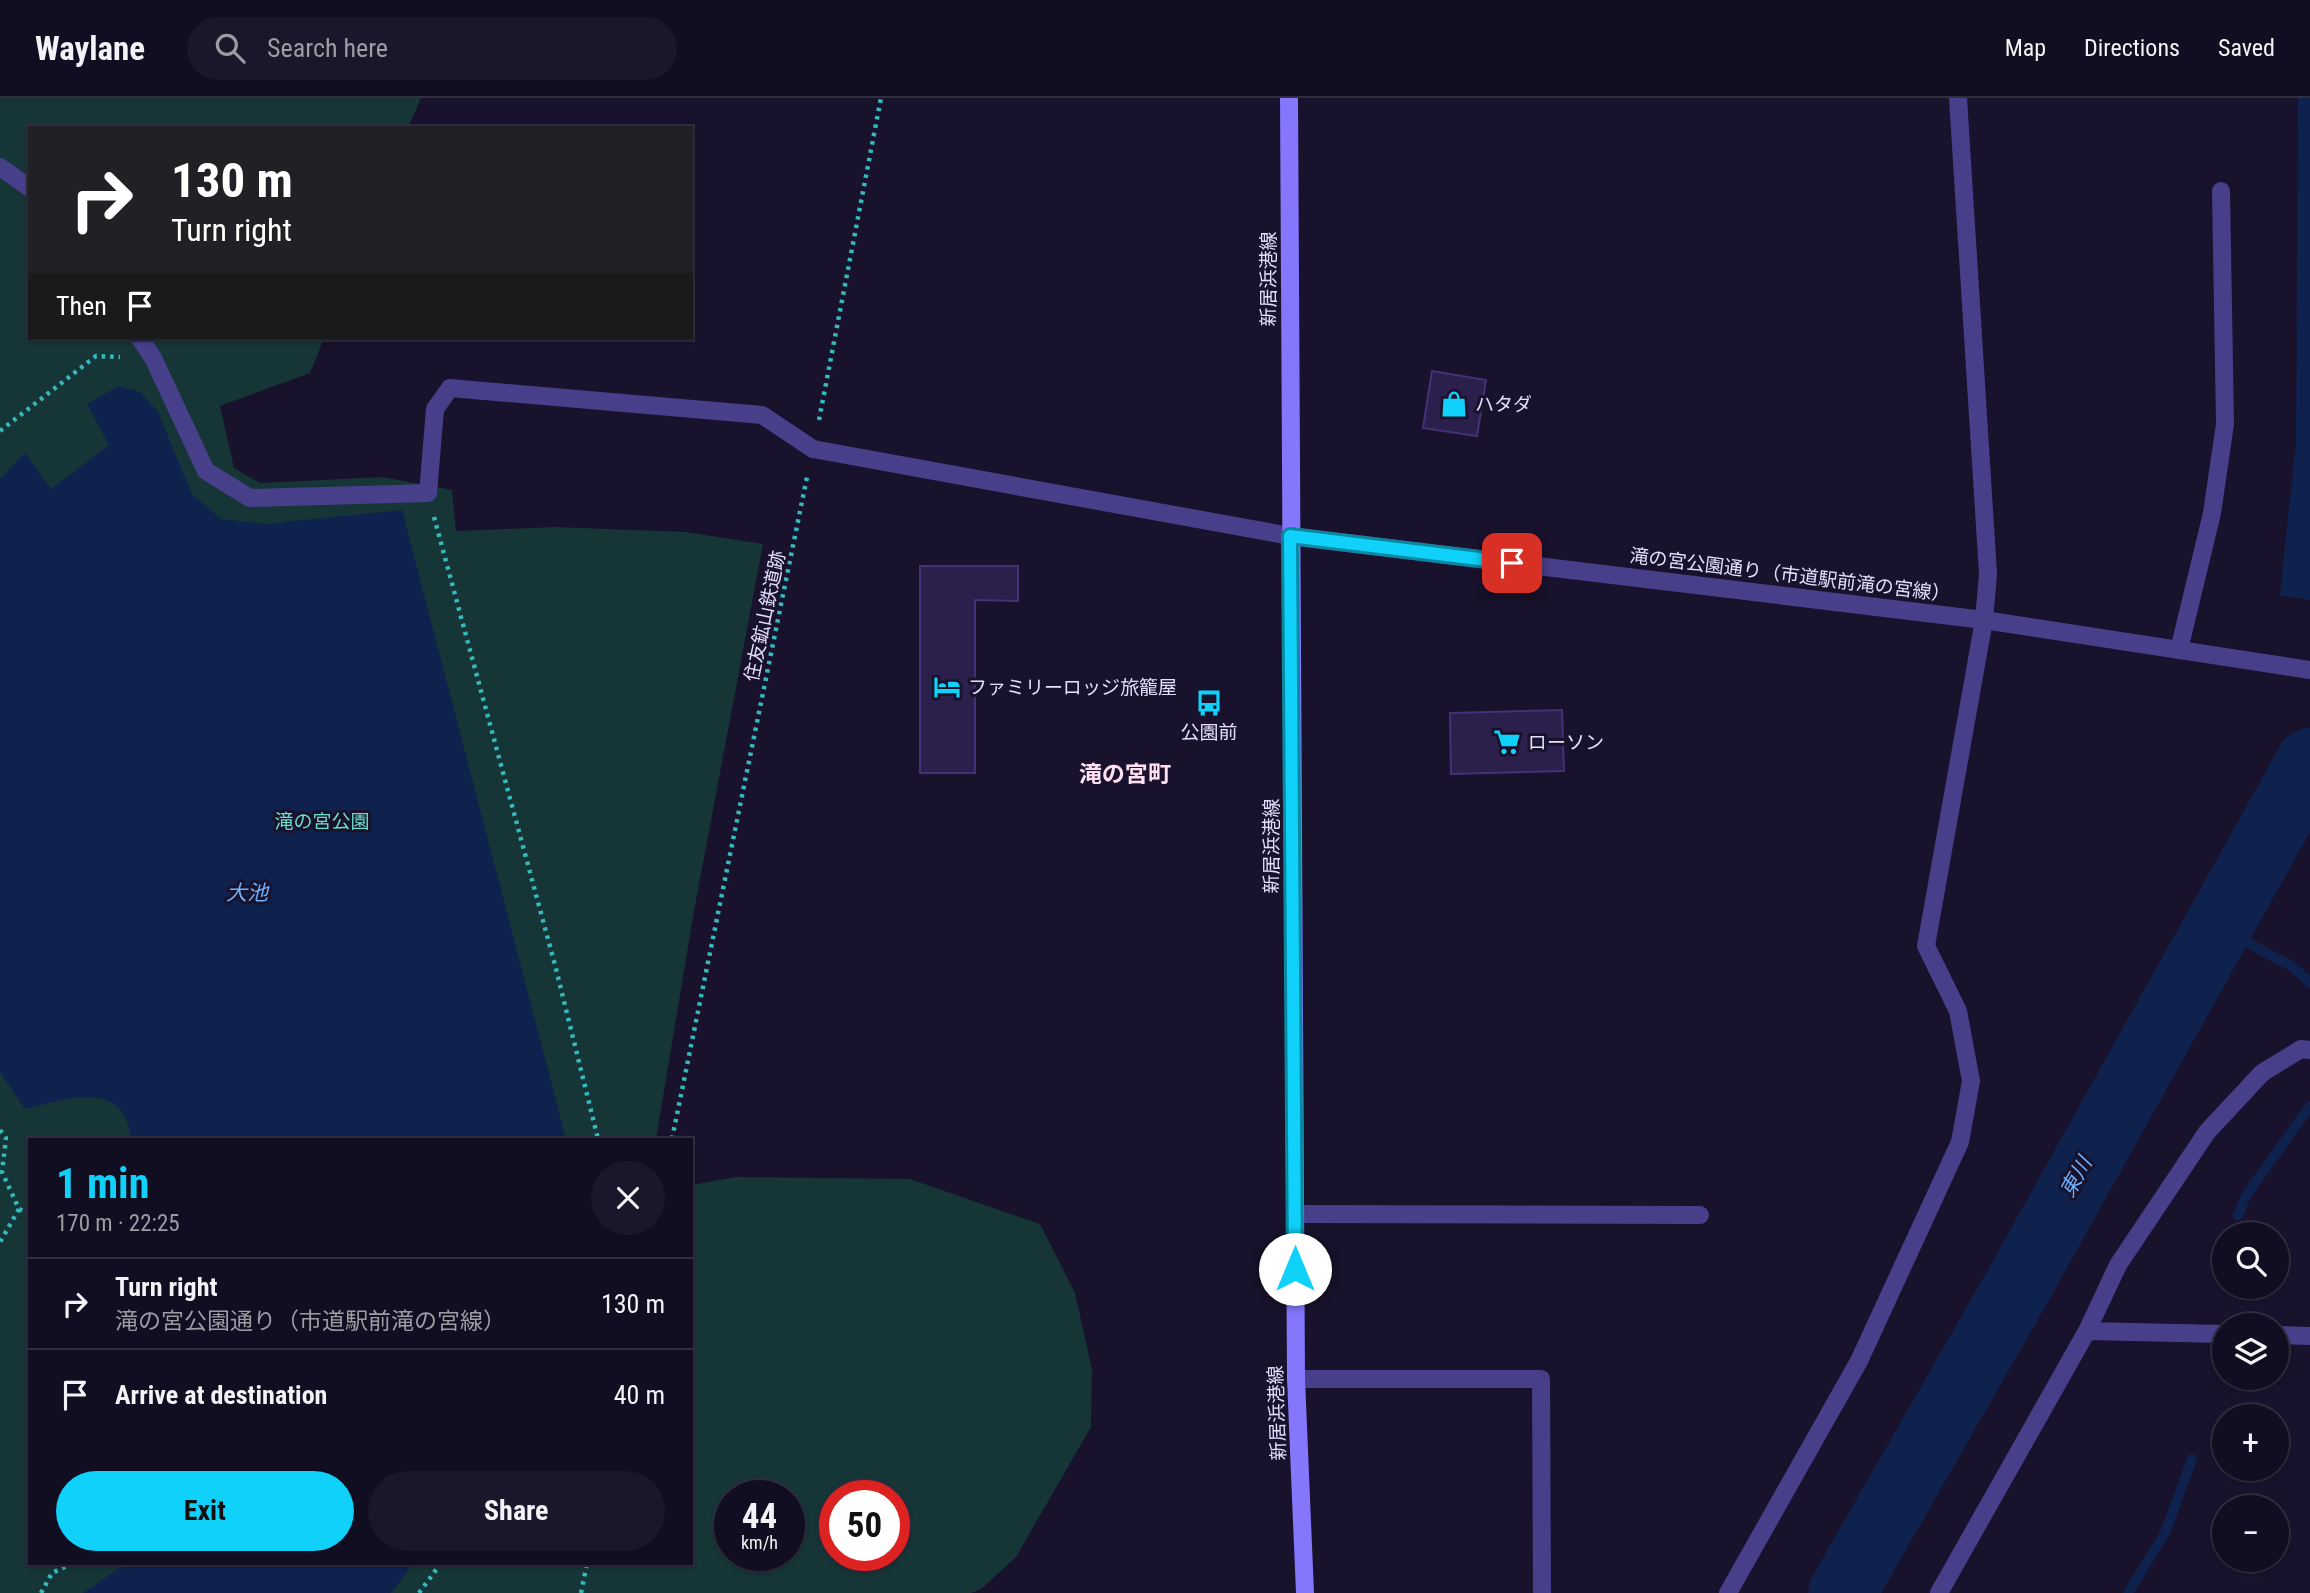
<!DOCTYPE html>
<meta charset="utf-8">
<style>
body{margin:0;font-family:"Roboto Condensed","Noto Sans JP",sans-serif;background:#1b172a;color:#f1f3f6;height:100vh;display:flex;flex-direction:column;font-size:26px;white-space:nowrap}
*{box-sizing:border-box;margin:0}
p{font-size:23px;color:#9c9ca5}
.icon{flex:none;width:38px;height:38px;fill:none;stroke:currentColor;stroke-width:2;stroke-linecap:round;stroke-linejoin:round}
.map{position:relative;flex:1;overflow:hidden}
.details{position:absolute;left:28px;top:1040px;width:665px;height:427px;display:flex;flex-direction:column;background:#120e21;border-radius:0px;box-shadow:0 2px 5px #0004,0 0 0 2px #312e3f}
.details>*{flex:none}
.hud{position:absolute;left:28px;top:28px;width:665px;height:214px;border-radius:0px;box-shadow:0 2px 5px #0004,0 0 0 2px #312e3f;background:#202124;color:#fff;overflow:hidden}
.tools{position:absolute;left:2212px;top:1124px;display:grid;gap:14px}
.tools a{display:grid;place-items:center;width:77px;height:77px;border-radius:50%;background:#120e21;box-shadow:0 2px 5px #0004,0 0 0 2px #312e3f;font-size:35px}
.speed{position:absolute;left:714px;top:1382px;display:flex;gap:14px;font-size:35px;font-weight:700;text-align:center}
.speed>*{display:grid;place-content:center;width:91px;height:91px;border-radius:50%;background:#120e21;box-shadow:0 2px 5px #0004,0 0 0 2px #312e3f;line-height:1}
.speed small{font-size:18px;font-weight:400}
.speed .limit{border:10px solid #d22;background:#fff;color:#111}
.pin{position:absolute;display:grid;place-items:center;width:60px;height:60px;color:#fff;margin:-30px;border-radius:14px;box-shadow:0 4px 10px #0006}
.me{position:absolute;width:77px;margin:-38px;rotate:0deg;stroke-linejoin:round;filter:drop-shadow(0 0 5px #0008)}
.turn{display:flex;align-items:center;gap:24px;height:147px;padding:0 28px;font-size:32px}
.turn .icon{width:91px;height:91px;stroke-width:2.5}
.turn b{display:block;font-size:49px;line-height:60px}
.then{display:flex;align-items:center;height:66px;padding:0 28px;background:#0003;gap:14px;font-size:26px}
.round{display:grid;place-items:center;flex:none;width:74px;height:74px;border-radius:37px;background:#1b172a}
.overview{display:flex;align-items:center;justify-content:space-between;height:119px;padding:0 28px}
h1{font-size:42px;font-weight:700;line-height:52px;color:#0fd1f9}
.action{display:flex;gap:14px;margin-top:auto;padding:14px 28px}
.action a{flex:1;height:80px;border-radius:42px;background:#0fd1f9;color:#111;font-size:28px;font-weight:700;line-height:80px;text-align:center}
.action a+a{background:#1b172a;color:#f1f3f6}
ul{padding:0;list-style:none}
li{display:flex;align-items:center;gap:21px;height:91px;padding:0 28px;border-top:2px solid #312e3f}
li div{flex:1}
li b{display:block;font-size:26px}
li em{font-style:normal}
header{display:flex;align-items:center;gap:42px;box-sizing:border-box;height:98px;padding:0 35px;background:#120e21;border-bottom:2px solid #312e3f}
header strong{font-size:33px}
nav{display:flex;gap:38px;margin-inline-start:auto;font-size:24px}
.search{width:490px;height:63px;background:#1b172a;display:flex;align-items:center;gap:18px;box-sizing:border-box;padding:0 24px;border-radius:38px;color:#9c9ca5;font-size:26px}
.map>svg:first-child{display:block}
.green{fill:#153536;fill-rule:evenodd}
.water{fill:#0f224e}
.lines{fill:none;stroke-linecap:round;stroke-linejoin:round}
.stream{stroke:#0f224e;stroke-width:10}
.river{stroke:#0f224e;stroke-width:68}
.building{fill:#2b1f4c;stroke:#443178;stroke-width:2}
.path{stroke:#34babc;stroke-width:4.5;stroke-dasharray:3.5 5;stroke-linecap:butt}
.minor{stroke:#473f8a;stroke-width:18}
.tertiary{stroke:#473f8a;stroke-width:18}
.secondary{stroke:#8477fc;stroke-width:18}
.route-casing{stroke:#0a88a2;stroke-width:18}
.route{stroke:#0fd1f9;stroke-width:12}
.labels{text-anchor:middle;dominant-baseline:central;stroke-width:6;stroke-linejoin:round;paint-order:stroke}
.street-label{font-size:19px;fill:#e4defe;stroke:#18122c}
.poi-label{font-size:19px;fill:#e4defe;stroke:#18122c;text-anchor:start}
.park-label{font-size:19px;fill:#69dfca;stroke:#18122c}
.water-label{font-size:21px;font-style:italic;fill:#6eb0fc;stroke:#18122c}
.quarter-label{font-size:23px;font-weight:bold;fill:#fee0f1;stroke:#18122c}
</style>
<header>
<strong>Waylane</strong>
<div class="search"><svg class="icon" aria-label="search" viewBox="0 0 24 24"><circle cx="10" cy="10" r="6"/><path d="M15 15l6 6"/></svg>Search here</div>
<nav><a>Map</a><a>Directions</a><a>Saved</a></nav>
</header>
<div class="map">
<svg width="2310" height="1495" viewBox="0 0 2310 1495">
<rect width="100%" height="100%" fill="#18122c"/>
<!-- green -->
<path class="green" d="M 0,0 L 421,0 L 408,30 L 30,30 L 30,240 L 324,240 L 310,275 L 220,308 L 234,370 L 260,385 L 383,379 L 452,392 L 456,433 L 555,429 L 686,434 L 763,446 L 694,813 L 656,1041 L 30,1041 L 30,1465 L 691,1465 L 691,1087 L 736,1079 L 910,1081 L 1040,1126 L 1075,1195 L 1092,1272 L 1091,1329 L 1016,1459 L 981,1491 L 971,1495 L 0,1495 ZM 730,1398 L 789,1398 L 789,1458 L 730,1458 ZM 835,1398 L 894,1398 L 894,1458 L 835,1458 Z"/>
<!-- water -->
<path class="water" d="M 2298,0 L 2310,0 L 2310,502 L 2280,497 L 2296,344 Z
M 119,288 L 140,294 L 158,314 L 192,396 L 221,421 L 265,426 L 402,412 L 566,1041 L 131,1041 C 124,979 67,1001 25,1011 L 0,974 L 0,381 L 25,355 L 51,391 L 109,347 L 87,306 Z
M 127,1465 L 414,1465 L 391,1495 L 83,1495 Z"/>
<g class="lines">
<!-- stream -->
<path class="stream" d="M 2218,829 L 2293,869 L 2310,885
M 2238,1117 L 2247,1096 L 2310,1008
M 2128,1495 L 2165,1435 L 2192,1361"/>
<!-- river -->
<path class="river" d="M 1842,1495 L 2019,1186 L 2310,664"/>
</g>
<!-- building -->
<path class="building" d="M 1432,273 L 1486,282 L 1477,338 L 1423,330 Z
M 920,468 L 1018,468 L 1018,503 L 975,502 L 975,675 L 920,675 Z
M 1562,612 L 1564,673 L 1451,676 L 1450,615 Z"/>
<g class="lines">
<!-- path -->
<path class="path" d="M 819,322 L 881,0
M 0,333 L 96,258 L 120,259
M 434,419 L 555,867 L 598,1041
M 0,1032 L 6,1040 L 2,1074 L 19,1111 L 0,1144
M 672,1041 L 807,379
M 19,1111 L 30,1116
M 41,1495 L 52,1475 L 73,1465
M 419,1495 L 441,1465
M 581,1495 L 587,1465"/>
<!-- minor -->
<path class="minor" d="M 0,69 L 30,90
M 140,240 L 153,260 L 206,373 L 250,400 L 428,395 L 435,311 L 450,290 L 762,317 L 813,351
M 2179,552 L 2212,415 L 2225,326 L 2221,93
M 1295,1116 L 1700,1117
M 2087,1233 L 2224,1236
M 2277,1237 L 2310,1238
M 1296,1281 L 1541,1281 L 1542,1495
M 1728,1495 L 1859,1263 L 1960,1044 L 1971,983 L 1958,913 L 1926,848 L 1984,522 L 1988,476 L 1958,0
M 1939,1495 L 2087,1233 L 2118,1167 L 2207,1034 L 2262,975 L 2301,951 L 2310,952"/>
<!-- tertiary -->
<path class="tertiary" d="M 813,351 L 1290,438 L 1984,522 L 2310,572"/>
<!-- secondary -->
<path class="secondary" d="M 1289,0 L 1296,1281 L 1305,1495"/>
</g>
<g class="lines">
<!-- route casing -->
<g class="route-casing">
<path id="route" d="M 1295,1171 L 1290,438 L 1512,465"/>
</g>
<!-- route -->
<use href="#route" class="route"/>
</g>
<!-- icons -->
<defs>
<g id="shop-bare" transform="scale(2.1)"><path d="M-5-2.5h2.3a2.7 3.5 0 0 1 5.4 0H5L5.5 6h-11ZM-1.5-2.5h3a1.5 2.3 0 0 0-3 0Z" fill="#0fd1f9" stroke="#18122c" stroke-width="2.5" paint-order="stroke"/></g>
<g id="hotel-bare" transform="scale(2.1)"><path d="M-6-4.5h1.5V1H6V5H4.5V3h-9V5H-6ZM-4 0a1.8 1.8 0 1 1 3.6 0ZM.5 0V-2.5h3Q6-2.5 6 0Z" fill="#0fd1f9" stroke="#18122c" stroke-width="2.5" paint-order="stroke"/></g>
<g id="bus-bare" transform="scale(2.1)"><path d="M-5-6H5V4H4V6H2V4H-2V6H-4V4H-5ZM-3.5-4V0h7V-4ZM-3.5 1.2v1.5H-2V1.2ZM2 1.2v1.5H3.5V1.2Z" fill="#0fd1f9" stroke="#18122c" stroke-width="2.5" paint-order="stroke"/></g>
<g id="supermarket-bare" transform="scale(2.1)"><path d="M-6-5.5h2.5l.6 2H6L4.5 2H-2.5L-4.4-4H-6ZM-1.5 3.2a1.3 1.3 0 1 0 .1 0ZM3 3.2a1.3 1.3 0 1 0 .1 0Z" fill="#0fd1f9" stroke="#18122c" stroke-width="2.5" paint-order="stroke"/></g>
</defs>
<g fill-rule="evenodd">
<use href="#shop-bare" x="1454" y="306"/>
<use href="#hotel-bare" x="947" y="589"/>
<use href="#bus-bare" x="1209" y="605"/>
<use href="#supermarket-bare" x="1507" y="644"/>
</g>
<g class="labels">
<!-- street labels -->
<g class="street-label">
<text transform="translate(1268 181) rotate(-90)">新居浜港線</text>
<text transform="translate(1790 477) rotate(7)">滝の宮公園通り（市道駅前滝の宮線）</text>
<text transform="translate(765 518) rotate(-78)">住友鉱山鉄道跡</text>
<text transform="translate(1271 748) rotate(-90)">新居浜港線</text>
<text transform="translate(1277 1315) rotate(-92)">新居浜港線</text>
</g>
<!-- poi labels -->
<g class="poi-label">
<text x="1475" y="306">ハタダ</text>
<text x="968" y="589">ファミリーロッジ旅籠屋</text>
<text x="1209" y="634" text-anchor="middle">公園前</text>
<text x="1528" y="644">ローソン</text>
</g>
<!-- park labels -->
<g class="park-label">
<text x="322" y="723">滝の宮公園</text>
</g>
<!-- water labels -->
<g class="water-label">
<text x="247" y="795">大池</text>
<text transform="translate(2076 1079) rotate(-61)">東川</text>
</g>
<!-- quarter labels -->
<g class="quarter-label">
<text x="1125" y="676">滝の宮町</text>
</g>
</g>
</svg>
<div class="tools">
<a><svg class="icon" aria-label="search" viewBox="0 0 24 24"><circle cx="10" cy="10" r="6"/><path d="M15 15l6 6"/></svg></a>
<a><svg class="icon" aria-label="layers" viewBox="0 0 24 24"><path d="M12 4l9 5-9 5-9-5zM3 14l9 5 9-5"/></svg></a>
<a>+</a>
<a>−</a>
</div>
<div class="speed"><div>44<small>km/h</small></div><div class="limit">50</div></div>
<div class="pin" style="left:1512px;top:465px;background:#d93025"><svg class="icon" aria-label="arrive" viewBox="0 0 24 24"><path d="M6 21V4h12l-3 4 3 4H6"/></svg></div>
<svg class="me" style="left:1295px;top:1171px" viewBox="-20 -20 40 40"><circle r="19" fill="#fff"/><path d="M0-13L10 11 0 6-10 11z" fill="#0fd1f9"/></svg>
<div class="hud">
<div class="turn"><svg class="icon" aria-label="right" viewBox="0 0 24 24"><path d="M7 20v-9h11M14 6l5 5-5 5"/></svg><div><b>130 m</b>Turn right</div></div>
<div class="then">Then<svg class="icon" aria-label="arrive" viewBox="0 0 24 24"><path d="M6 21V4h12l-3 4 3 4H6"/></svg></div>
</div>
<section class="details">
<div class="overview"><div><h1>1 min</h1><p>170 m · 22:25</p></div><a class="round"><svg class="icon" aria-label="close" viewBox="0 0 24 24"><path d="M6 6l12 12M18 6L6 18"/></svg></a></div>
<ul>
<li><svg class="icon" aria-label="right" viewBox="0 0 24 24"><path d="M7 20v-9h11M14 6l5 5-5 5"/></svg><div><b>Turn right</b><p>滝の宮公園通り（市道駅前滝の宮線）</p></div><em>130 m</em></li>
<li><svg class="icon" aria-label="arrive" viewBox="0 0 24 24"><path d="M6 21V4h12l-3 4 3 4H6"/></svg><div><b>Arrive at destination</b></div><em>40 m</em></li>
</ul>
<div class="action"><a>Exit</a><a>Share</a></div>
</section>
</div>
